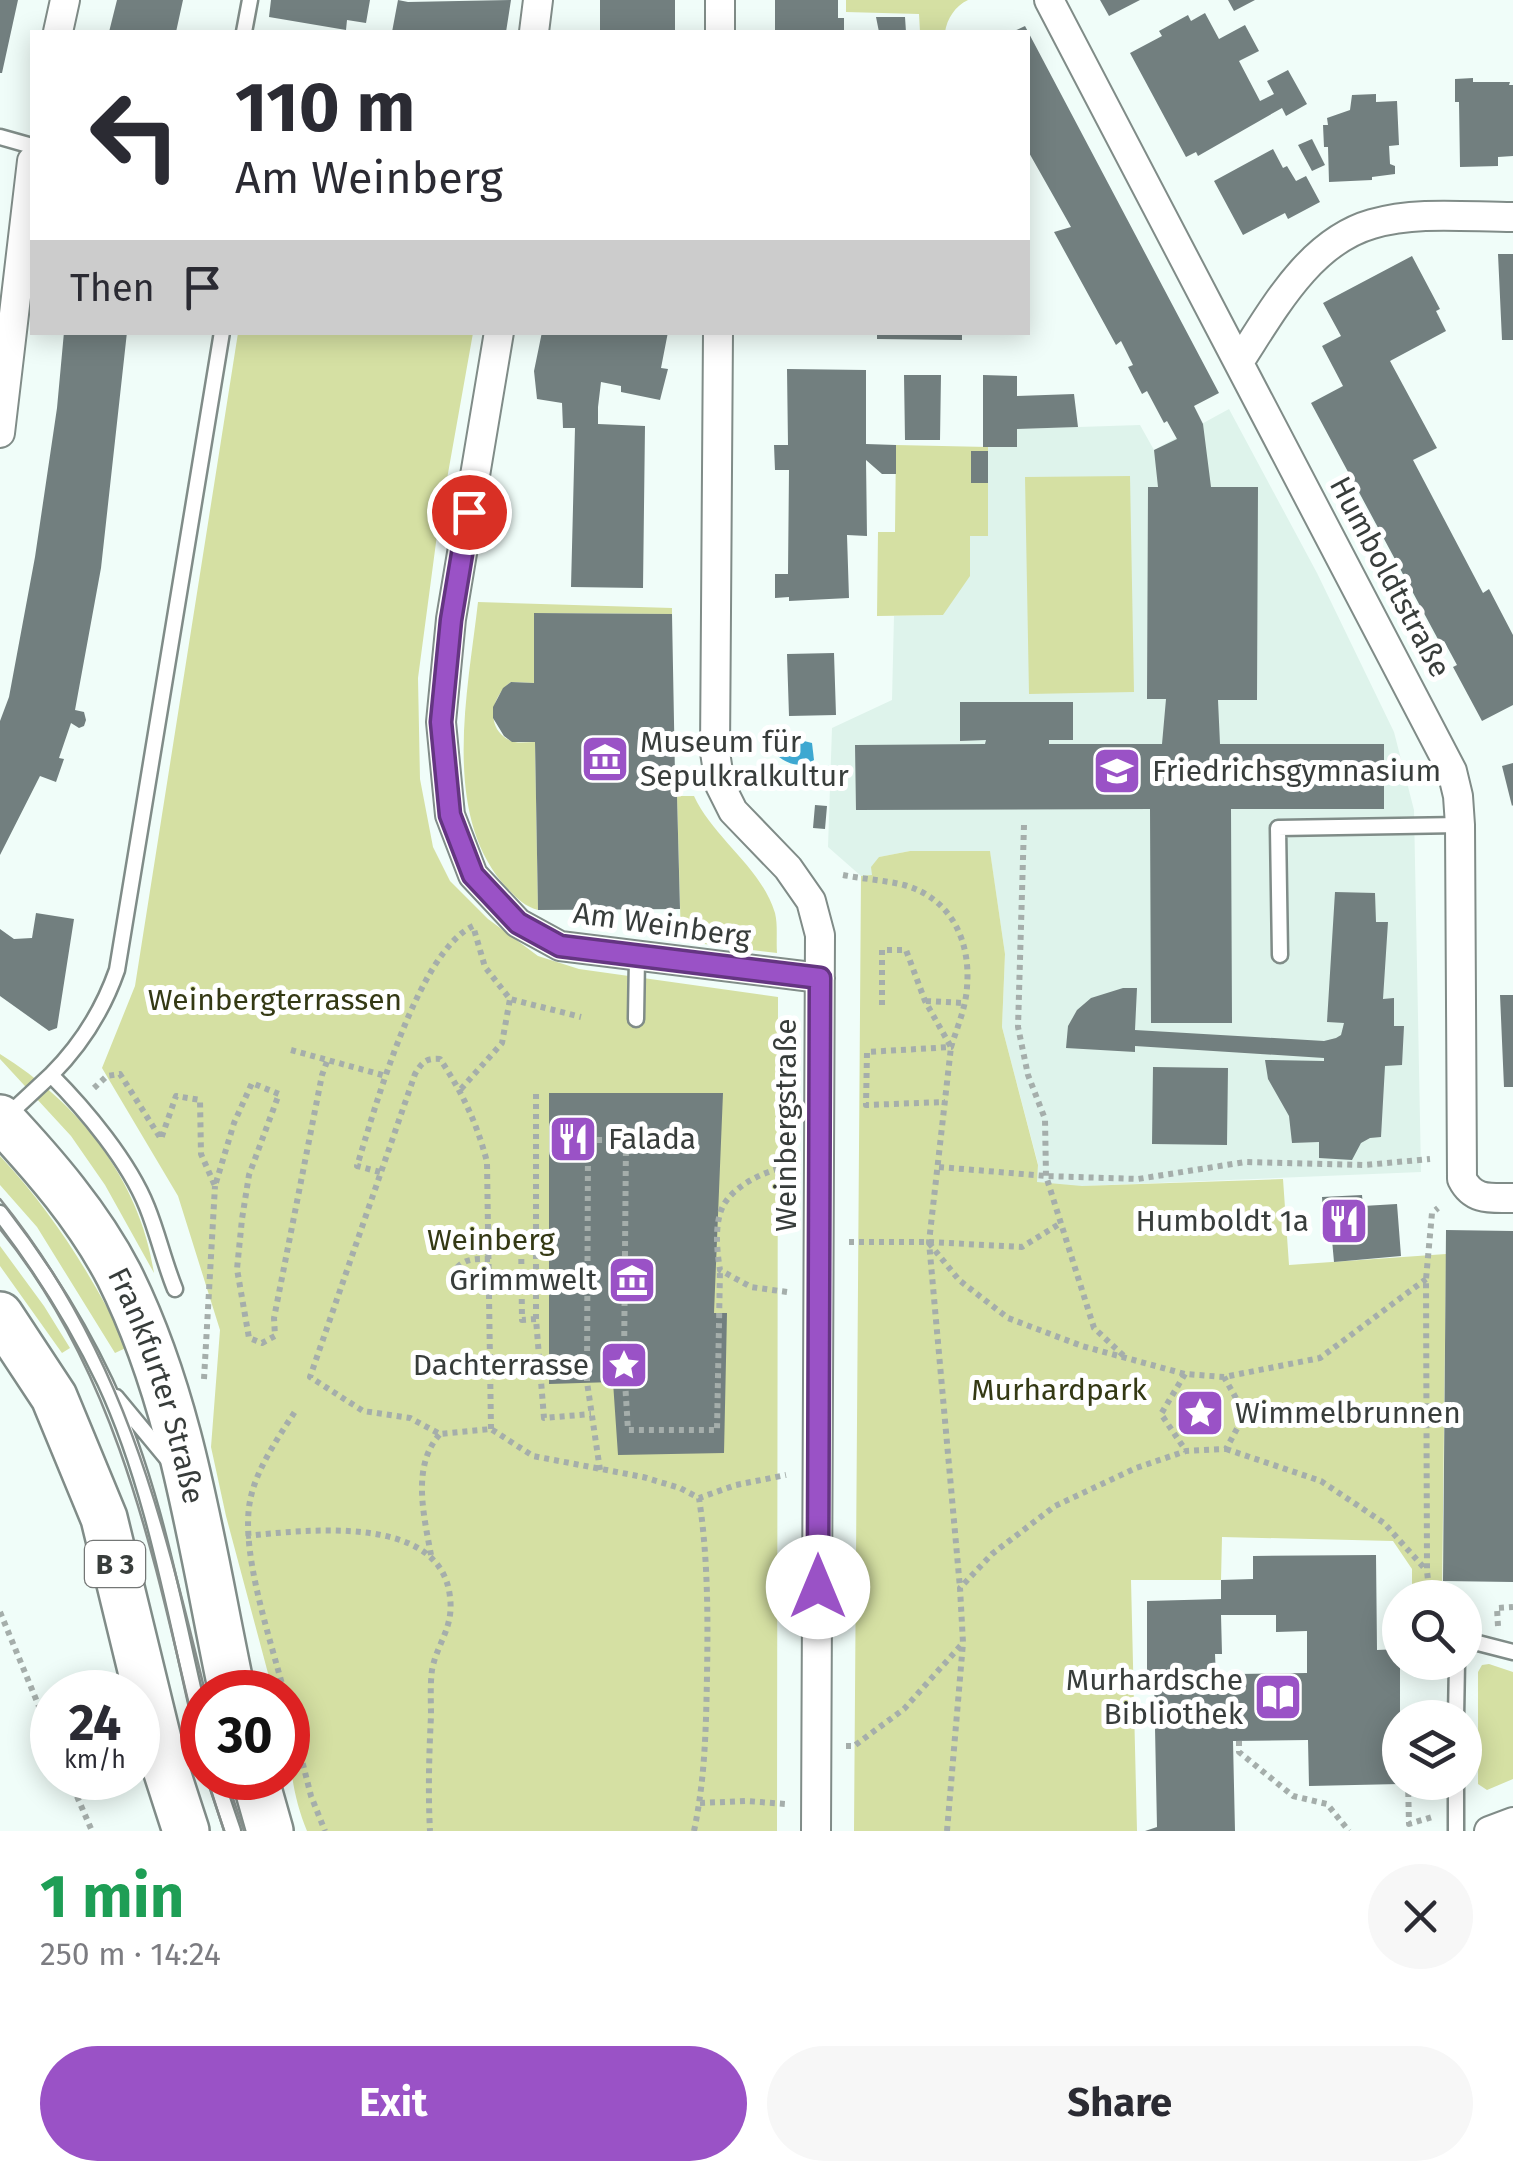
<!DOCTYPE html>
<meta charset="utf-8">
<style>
body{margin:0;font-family:"Fira Sans",sans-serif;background:#f7f7f7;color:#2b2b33;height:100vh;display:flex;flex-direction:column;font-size:38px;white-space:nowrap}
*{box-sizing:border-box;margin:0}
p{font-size:32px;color:#7c7c81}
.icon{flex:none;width:55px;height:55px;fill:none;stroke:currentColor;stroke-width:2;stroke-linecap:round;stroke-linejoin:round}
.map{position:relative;height:1831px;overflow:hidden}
.side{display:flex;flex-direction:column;background:#fff;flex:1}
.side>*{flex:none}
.top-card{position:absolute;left:30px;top:30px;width:1000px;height:305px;border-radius:0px;box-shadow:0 5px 25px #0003;background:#fff;color:#2b2b33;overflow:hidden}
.controls{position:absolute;left:1382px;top:1580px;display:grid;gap:20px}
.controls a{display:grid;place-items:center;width:100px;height:100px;border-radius:50%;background:#fff;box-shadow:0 5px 25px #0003;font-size:50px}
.speed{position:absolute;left:30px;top:1670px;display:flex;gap:20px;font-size:50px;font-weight:700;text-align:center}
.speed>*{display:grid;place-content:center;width:130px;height:130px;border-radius:50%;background:#fff;box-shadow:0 5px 25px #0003;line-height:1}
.speed small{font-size:25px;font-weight:400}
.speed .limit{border:15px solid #d22;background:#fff;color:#111}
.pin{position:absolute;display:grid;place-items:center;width:85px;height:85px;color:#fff;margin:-42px;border:5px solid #fff;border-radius:50%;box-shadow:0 2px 10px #0007}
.me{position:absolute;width:110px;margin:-55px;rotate:0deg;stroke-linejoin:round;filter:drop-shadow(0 0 8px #0008)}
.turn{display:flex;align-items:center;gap:35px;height:210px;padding:0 40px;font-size:45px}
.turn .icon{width:130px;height:130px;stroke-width:2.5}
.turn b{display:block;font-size:70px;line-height:85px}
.then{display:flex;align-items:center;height:95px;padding:0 40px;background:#0003;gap:20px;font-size:38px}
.round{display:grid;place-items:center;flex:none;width:105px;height:105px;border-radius:52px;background:#f7f7f7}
.head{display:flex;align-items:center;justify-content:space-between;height:170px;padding:0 40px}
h1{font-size:60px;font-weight:700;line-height:75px;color:#1e9e55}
.primary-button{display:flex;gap:20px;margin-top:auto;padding:20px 40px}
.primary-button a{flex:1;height:115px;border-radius:60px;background:#9a52c6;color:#fff;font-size:40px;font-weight:700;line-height:115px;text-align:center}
.primary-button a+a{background:#f7f7f7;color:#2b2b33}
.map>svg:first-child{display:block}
.built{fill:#def3eb}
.green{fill:#d5e0a3}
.water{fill:#3ea8d1}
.building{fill:#727f7f;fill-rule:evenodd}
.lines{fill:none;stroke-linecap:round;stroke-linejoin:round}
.lane-casing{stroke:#808c88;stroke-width:19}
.street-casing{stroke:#808c88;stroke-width:32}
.primary-casing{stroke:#808c88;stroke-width:50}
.path{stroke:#a5aeab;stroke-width:6;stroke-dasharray:5 5;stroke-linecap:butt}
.lane{stroke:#fff;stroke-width:14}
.street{stroke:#fff;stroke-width:28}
.primary{stroke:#fff;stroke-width:45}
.tram{stroke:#878f8c;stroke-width:2.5}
.route-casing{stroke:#643581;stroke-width:25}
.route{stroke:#9a52c6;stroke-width:18}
.labels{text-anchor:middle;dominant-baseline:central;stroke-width:10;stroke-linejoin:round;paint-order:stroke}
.shield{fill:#fff;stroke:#747776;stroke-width:2.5}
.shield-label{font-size:28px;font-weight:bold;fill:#383d3b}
.street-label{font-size:30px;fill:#383d3b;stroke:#fff}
.poi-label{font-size:30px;fill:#383d3b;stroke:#fff;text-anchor:start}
.park-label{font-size:30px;fill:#343914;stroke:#fff}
</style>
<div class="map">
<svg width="1513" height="1831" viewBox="0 0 1513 1831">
<rect width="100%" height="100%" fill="#f0fdf9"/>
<!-- built -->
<path class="built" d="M 1229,409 L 1317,573 L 1394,732 L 1414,810 L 1421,1172 L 1036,1188 L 1038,1164 L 1002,1027 L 1005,954 L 990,852 L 910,851 L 879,857 L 872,876 L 861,876 L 828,847 L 832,728 L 892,700 L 894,616 L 943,615 L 970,536 L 988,536 L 988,447 L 1016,447 L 1017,429 L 1140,425 L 1154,450 Z"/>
<!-- green -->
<path class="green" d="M 846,0 L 968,0 C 955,6 947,19 945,32 L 920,32 L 919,14 L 846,12 Z
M 238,333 L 473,333 L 437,535 L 418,678 L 420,779 L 433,847 L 450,881 L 488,919 L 538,956 L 579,969 L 778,997 L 777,1831 L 307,1831 C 288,1785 288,1742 288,1692 L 273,1692 L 226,1516 L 211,1447 L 220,1330 L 178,1196 L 102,1068 L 135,986 Z
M 896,445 L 988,447 L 988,536 L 970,536 L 970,576 L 943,615 L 877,616 L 878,532 L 895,532 Z
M 1130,476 L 1134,692 L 1029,694 L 1025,477 Z
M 478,602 L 672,608 L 672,614 L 535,613 L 534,683 L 511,682 C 492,695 484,727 509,740 C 516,744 526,742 535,742 L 538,910 C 524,906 518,899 507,888 C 440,816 468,691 478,602 Z
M 677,796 L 694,796 C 714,839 761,867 775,913 C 778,925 776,940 777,953 L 681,941 Z
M 910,851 L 990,851 L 1005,954 L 1002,1027 L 1038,1165 L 1037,1182 L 1082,1186 L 1283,1179 L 1289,1265 L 1446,1254 L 1442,1597 L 1412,1585 L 1412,1569 L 1393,1541 L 1222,1537 L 1221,1580 L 1131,1580 L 1137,1831 L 854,1831 L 861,876 L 872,875 L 871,867 L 879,857 Z
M 0,1054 C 79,1103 140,1180 154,1273 L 105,1185 L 71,1136 L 0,1059 Z
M 0,1156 C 55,1215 91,1275 128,1347 L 115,1353 L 37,1227 L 0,1185 Z
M 0,1246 L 44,1306 L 70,1348 L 62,1353 L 0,1266 Z
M 1489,1664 L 1513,1672 L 1513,1779 L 1487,1790 L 1478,1784 L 1478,1672 L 1482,1665 Z"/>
<!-- water -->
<path class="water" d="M 776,734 L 812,743 L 814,760 C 797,771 780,761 768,746 L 768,736 Z"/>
<!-- building -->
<path class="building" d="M 0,0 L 18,0 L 2,73 L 0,73 Z
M 117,0 L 183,0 L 176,32 L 109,32 Z
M 271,0 L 370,0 L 366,23 L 347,20 L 346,30 L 269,17 Z
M 398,0 L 408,2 L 511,0 L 506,32 L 392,32 Z
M 600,0 L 675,0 L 675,32 L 600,32 Z
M 775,0 L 838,0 L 838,18 L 844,18 L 844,32 L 775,32 Z
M 1100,0 L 1140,0 L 1109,16 Z
M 1228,0 L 1255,0 L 1234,11 Z
M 1205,13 L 1219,39 L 1245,25 L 1259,51 L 1239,61 L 1260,101 L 1274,94 L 1267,81 L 1288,70 L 1307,104 L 1286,116 L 1282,108 L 1198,156 L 1196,152 L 1186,157 L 1130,53 L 1162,36 L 1159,31 L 1188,15 L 1191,21 Z
M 876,17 L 905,17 L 906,32 L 879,32 Z
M 1025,26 L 1219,393 L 1194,406 L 1203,424 L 1211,487 L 1258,487 L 1257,700 L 1218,700 L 1220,744 L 1384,744 L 1384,809 L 1231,809 L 1232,1023 L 1151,1023 L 1150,809 L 856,810 L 855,745 L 985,744 L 986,740 L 960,741 L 960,702 L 1073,702 L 1073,740 L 1049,740 L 1049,744 L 1162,744 L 1166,699 L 1147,699 L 1148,487 L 1158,487 L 1154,450 L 1177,439 L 1167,421 L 1164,423 L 1147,391 L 1142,394 L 1128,367 L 1133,365 L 1121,341 L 1116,345 L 1054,232 L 1071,227 L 1028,151 L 1028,32 L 1012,32 Z
M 1473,78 L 1473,82 L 1510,82 L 1509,85 L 1513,85 L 1513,156 L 1498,157 L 1498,166 L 1460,167 L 1459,102 L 1455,102 L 1455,79 Z
M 1376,94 L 1376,102 L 1397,101 L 1399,145 L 1389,146 L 1390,164 L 1395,166 L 1395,174 L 1372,177 L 1372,180 L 1329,182 L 1328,147 L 1324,147 L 1323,125 L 1328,125 L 1327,118 L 1350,110 L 1352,95 Z
M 1312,139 L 1325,165 L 1312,171 L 1298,145 Z
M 1273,149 L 1283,168 L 1287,166 L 1296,181 L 1306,176 L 1320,202 L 1288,219 L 1285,213 L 1243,235 L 1214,181 Z
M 1498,254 L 1513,254 L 1513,340 L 1502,340 Z
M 1412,256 L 1440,309 L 1436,311 L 1446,331 L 1390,361 L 1437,448 L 1413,460 L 1483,593 L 1489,589 L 1513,635 L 1513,705 L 1482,721 L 1453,667 L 1457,665 L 1444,641 L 1440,643 L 1311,403 L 1343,386 L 1322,346 L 1341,336 L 1323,303 Z
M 64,332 L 127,332 L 101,568 L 75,710 L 84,712 L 86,720 L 84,726 L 79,728 L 71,723 L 59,758 L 64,759 L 56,782 L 40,776 L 0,855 L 0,721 L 9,697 L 35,557 L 57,408 Z
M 542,332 L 668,332 L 661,368 L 668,369 L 660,400 L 621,392 L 621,386 L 601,382 L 598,407 L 598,424 L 645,426 L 643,588 L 571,587 L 575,428 L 563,428 L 562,403 L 537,399 L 534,371 Z
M 877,332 L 962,332 L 962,340 L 877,339 Z
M 787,369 L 866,370 L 866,444 L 896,445 L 896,474 L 882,474 L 866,460 L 867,536 L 847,535 L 849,598 L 789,601 L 789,597 L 775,598 L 775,574 L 788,574 L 789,470 L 775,470 L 774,445 L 788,445 Z
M 904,375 L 941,375 L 940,440 L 905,440 Z
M 983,375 L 1017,376 L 1017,396 L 1074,394 L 1078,427 L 1017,429 L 1017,447 L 983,447 Z
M 971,451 L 988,451 L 988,483 L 971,483 Z
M 534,613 L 672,614 L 675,775 L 671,776 L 672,796 L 677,796 L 680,909 L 538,910 L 535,742 L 512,742 L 504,736 L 493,718 L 493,707 L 503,688 L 511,682 L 534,683 Z
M 834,653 L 836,715 L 789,716 L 787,654 Z
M 1513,763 L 1513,805 L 1512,806 L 1502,766 Z
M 815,805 L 827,806 L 825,829 L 813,828 Z
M 1335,892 L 1375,893 L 1376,922 L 1388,922 L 1383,999 L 1394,998 L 1394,1026 L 1404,1026 L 1402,1065 L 1385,1066 L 1381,1137 L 1370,1138 L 1361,1143 L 1352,1160 L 1319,1158 L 1319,1142 L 1292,1143 L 1289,1116 L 1268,1079 L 1265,1060 L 1324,1061 L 1324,1058 L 1135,1046 L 1135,1052 L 1066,1048 L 1068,1026 L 1077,1010 L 1091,998 L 1123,988 L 1137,988 L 1135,1030 L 1324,1041 L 1336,1038 L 1341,1035 L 1344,1023 L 1327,1022 Z
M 36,913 L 74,919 L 57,1028 L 49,1031 L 0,996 L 0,929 L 14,939 L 32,938 Z
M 1500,995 L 1513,995 L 1513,1087 L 1504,1087 Z
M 1153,1067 L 1228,1068 L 1227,1145 L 1152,1144 Z
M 549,1093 L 723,1093 L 714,1313 L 727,1313 L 724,1453 L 618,1455 L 613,1382 L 549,1384 Z
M 1362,1195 L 1363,1206 L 1397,1204 L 1401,1256 L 1334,1262 L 1332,1240 L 1325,1240 L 1322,1197 Z
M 1446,1230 L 1513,1231 L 1513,1582 L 1443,1581 Z
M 1376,1555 L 1377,1650 L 1400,1649 L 1400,1784 L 1309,1786 L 1308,1740 L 1233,1741 L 1235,1831 L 1145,1831 L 1157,1827 L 1154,1678 L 1147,1678 L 1147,1601 L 1221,1599 L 1221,1580 L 1253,1579 L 1253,1556 ZM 1221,1615 L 1276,1615 L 1276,1632 L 1307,1631 L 1307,1673 L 1238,1674 L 1238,1677 L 1216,1678 L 1215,1654 L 1222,1654 Z"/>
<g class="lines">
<!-- lane casing -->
<g class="lane-casing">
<path id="lane" d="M 244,32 L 250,0
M 0,137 L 32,146
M 1280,955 L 1278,828 L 1460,825
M 636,1019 L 637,957
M 51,1075 C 82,1044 103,1010 117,970 L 222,332
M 8,1115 L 51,1075 C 86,1110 129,1162 147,1207 C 158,1234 164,1262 175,1289
M 0,1213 C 41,1266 76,1321 105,1382 C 154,1487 175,1614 202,1727
M 116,1397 L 169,1461
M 1465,1645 L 1474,1642 L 1513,1652
M 1456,1718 L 1457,1662
M 215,1778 L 233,1831
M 1456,1782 L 1456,1831"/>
</g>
<!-- street casing -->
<g class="street-casing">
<path id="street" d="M 1049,0 L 1452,771 L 1458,796 L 1460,825 L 1462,1179 C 1473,1201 1491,1198 1513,1198
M 58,32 L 65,0
M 534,32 L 538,0
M 720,32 L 720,0
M 499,332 L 451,619 L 441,722 L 450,815 L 473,875 L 518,923 L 560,946 L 820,978
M 718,332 L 715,752 L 720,785 L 733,811 L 788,868 L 811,901 L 820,935 L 816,1831
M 1239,362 C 1273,310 1309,242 1372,224 C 1417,211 1467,217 1513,217
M 0,433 L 32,161
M 1489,1831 L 1513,1822"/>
</g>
<!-- primary casing -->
<g class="primary-casing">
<g id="primary">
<path id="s1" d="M 0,1118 C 44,1165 89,1217 119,1275 C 184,1405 202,1552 232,1692"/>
<path d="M 0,1315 L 54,1397 L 104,1518 L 163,1760 L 186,1831"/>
<path d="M 255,1778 L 270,1831"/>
</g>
</g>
<!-- path -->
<path class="path" d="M 1024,825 L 1018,1027 L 1028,1075 L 1045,1119 L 1046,1176 L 1094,1328 L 1125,1357
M 843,875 C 863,879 884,880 904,885 C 951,898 971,941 967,987 C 966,1007 957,1028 951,1047 L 867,1052 L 866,1105 L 945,1102
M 926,1001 L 963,1003
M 882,1005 L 882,950 L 906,950 L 925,1001 L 951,1047 L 929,1242 L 960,1588
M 291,1050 L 386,1076
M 94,1088 L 107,1076 L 120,1074 L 161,1139 L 176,1096 L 200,1100 L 201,1154 L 215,1186 L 234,1123 L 252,1083 L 279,1094 L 249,1175 L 242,1219 L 237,1269 L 249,1338 L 262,1343 L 275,1336 L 274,1318 L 322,1075 L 328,1059
M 461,1089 L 502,1043 L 510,999
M 536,1094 L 536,1319 L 544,1418 L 591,1414
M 939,1167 L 1046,1176 L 1138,1179 L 1245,1162 L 1365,1165 L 1430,1159
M 380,1172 L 357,1166 C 375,1108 418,952 473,926 L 485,967 L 510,999 L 581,1017
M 535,1232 L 521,1233 L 522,1320 L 536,1319
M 849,1242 L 929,1242 L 1022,1247 L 1061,1223
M 929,1243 L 959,1280 L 1008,1318 L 1082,1346 L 1185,1374 L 1224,1377 L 1320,1358 L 1426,1279
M 490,1259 C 474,1259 464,1258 454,1271 L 459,1290 L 491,1292
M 490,1275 L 521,1274
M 787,1292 L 751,1287 L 720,1270 C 717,1252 714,1224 723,1206 C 734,1185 769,1168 791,1167
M 1185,1374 L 1161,1414 L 1186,1451
M 204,1379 L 215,1186
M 491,1429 L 487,1162 C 477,1123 462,1092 440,1059 C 426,1058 422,1062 415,1074 L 310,1377 L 363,1411 L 410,1418 L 440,1434 L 491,1429 L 533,1456 L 643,1477 L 680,1488 L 699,1498 L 736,1485 L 786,1475
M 1226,1449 L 1321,1481 L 1384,1523 L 1426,1570
M 600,1470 L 587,1382 L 588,1140 L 626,1140 L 624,1365 L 628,1430 L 717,1430 L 720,1270
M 246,1536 C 307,1530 441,1513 450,1597 C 454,1628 437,1643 432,1670 C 430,1685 431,1701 431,1716 C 429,1755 428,1793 430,1831
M 431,1555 C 424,1516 411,1466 440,1434
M 1430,1598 L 1427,1571 L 1426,1279 L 1432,1213 L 1438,1208
M 0,1612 L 52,1738
M 1498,1626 L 1497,1608 L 1513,1607
M 284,1692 C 271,1640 240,1553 250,1501 C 256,1469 278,1438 296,1410
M 288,1705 L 311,1796 L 325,1831
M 1402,1715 L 1407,1718
M 1239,1741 L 1239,1752 L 1293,1796 L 1327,1804 L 1349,1831
M 846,1746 L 854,1746 L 904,1709 L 962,1644
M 1475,1767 L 1475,1735
M 69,1778 L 92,1831
M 1408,1782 L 1409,1824 L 1432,1817
M 700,1803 L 747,1801 L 785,1804
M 694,1831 C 705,1779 706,1729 707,1676 C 708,1617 708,1557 699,1498
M 947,1831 L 963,1643 L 960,1588 L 992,1554 L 1055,1506 L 1136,1468 L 1186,1451 L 1226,1449 L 1245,1414 L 1224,1377"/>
<!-- lane -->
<use href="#lane" class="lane"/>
<!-- street -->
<use href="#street" class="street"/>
<!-- primary -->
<use href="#primary" class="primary"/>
<!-- tram -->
<path class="tram" d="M 0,1199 C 121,1348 161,1510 205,1692
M 0,1229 C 124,1381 157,1575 202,1760
M 207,1778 L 224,1831
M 226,1778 L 244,1831"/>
</g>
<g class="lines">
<!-- route casing -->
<g class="route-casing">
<path id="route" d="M 469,512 L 451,620 L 441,722 L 450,815 L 473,875 L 518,923 L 560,946 L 820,978 L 818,1587"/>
</g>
<!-- route -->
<use href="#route" class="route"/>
</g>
<!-- icons -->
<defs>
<g id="museum-square" transform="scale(2.5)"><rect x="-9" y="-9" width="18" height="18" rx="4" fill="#9a52c6" stroke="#fff"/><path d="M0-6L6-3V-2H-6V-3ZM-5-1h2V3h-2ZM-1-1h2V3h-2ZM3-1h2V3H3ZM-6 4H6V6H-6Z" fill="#fff"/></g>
<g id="school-square" transform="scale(2.5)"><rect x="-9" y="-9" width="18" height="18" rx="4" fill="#9a52c6" stroke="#fff"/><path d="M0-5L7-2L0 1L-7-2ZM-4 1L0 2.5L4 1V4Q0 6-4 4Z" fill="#fff"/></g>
<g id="restaurant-square" transform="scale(2.5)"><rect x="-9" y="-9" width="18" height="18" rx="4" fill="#9a52c6" stroke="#fff"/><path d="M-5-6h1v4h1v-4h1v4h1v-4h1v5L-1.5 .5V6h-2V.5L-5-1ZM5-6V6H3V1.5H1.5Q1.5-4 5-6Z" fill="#fff"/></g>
<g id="sight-square" transform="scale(2.5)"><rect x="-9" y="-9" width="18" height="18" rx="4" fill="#9a52c6" stroke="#fff"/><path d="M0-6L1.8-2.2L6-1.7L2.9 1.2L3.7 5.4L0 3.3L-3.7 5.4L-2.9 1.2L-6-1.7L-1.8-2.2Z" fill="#fff"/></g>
<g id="library-square" transform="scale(2.5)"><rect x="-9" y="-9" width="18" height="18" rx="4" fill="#9a52c6" stroke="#fff"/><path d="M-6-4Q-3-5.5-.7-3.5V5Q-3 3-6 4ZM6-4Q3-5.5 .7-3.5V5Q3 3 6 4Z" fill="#fff"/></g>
</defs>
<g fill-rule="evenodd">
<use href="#museum-square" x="605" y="759"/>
<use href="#school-square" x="1117" y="771"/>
<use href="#restaurant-square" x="573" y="1139"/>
<use href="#restaurant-square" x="1344" y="1221"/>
<use href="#museum-square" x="632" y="1280"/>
<use href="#sight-square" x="624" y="1365"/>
<use href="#sight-square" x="1200" y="1413"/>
<use href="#library-square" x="1278" y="1697"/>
</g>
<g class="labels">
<!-- shield labels -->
<rect class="shield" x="85" y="1541" width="60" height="46" rx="8"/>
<g class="shield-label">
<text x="115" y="1564">B 3</text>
</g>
<!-- street labels -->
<g class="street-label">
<text transform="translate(1390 577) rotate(62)">Humboldtstraße</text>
<text transform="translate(662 925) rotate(8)">Am Weinberg</text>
<text transform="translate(786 1125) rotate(-90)">Weinbergstraße</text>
<text stroke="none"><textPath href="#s1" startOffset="315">Frankfurter Straße</textPath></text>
</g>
<!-- poi labels -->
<g class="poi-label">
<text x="640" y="742">Museum für<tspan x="640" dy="34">Sepulkralkultur</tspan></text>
<text x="1152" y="771">Friedrichsgymnasium</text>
<text x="608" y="1139">Falada</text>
<text x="1309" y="1221" text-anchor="end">Humboldt 1a</text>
<text x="597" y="1280" text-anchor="end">Grimmwelt</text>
<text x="589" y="1365" text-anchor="end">Dachterrasse</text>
<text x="1235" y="1413">Wimmelbrunnen</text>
<text x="1243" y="1680" text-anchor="end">Murhardsche<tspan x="1243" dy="34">Bibliothek</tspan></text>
</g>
<!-- park labels -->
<g class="park-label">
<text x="275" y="1000">Weinbergterrassen</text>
<text x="491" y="1240">Weinberg</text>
<text x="1059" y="1390">Murhardpark</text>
</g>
</g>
</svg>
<div class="controls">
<a><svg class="icon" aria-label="search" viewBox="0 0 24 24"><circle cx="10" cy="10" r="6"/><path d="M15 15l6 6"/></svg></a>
<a><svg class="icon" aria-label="layers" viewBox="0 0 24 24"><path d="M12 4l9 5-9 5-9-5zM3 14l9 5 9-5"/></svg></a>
</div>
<div class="speed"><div>24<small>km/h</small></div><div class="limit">30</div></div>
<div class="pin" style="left:469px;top:512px;background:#d93025"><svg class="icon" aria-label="arrive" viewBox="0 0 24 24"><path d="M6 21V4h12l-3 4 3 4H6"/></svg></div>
<svg class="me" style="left:818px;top:1587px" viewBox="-20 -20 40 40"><circle r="19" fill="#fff"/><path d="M0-13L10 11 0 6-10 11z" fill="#9a52c6"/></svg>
<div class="top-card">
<div class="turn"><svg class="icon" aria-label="left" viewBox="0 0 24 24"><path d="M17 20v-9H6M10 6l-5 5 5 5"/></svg><div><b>110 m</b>Am Weinberg</div></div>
<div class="then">Then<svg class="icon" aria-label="arrive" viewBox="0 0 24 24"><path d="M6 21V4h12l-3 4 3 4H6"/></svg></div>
</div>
</div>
<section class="side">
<div class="head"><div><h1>1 min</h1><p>250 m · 14:24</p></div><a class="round"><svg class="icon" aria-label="close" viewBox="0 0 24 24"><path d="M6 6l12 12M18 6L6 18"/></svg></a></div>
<div class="primary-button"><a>Exit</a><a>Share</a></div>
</section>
